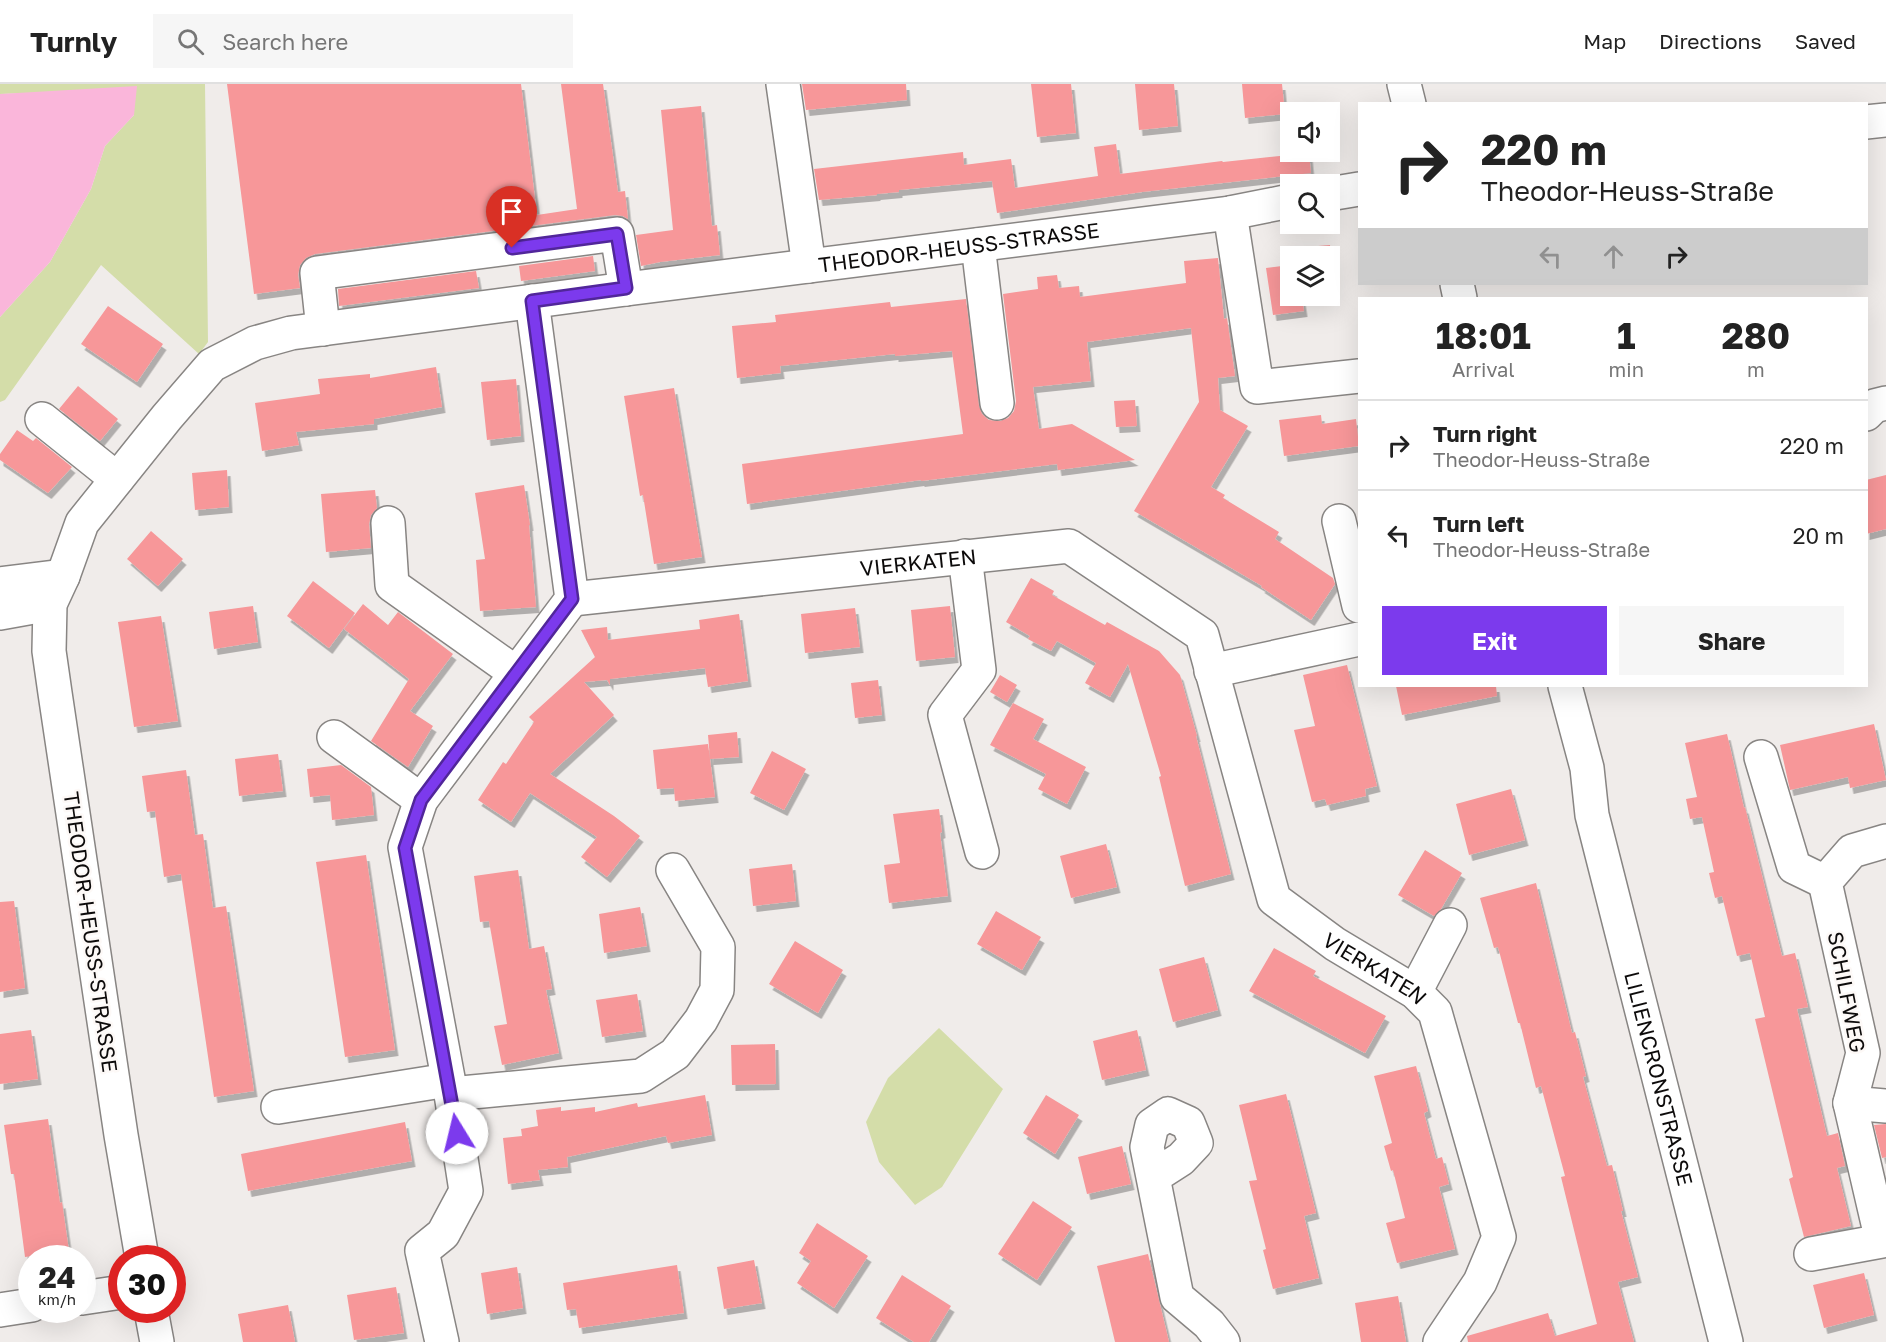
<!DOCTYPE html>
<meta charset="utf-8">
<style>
body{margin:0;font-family:"Golos Text",sans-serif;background:#f6f6f6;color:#222;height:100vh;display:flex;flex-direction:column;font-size:22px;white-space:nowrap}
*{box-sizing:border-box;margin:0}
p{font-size:20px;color:#767676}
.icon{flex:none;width:33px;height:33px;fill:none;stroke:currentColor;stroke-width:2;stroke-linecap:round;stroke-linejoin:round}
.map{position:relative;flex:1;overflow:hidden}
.sheet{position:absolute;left:1358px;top:213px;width:510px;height:390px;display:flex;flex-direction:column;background:#fff;border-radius:0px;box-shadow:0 6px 24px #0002}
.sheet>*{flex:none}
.top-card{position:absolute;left:1358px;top:18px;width:510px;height:183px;border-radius:0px;box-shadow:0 6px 24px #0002;background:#fff;color:#222;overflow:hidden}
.tools{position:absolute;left:1280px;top:18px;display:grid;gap:12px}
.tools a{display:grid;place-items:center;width:60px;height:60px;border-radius:0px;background:#fff;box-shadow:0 6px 24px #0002;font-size:30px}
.speed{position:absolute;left:18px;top:1161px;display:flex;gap:12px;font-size:30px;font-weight:700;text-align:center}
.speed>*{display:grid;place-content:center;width:78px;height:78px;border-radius:50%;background:#fff;box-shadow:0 6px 24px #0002;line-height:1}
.speed small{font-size:15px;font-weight:400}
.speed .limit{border:9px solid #d22;background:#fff;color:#111}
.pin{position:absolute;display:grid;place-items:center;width:51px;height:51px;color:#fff;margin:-62px -26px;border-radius:50% 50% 50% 0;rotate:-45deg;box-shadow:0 0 6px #0007}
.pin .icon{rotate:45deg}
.me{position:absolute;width:66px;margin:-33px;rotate:351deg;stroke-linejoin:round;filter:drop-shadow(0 0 4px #0008)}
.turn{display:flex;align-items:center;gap:21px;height:126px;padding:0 24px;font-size:27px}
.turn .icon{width:78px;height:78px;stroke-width:2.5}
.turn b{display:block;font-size:42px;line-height:51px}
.lanes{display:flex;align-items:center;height:57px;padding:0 24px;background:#0003;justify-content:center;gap:30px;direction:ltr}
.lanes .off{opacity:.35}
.eta{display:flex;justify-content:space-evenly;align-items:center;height:102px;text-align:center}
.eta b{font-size:36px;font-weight:700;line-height:42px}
.primary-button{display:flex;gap:12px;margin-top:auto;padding:12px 24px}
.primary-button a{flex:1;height:69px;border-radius:0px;background:#7c3aed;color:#fff;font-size:24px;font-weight:700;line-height:69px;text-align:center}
.primary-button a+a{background:#f6f6f6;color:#222}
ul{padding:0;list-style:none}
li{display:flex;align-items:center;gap:18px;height:90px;padding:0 24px;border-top:2px solid #e0e0e0}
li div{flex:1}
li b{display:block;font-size:22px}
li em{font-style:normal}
header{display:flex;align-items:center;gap:36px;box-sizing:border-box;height:84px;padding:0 30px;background:#fff;border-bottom:2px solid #e0e0e0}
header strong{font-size:28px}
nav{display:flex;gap:33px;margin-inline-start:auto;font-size:21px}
.search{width:420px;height:54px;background:#f6f6f6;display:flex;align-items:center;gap:15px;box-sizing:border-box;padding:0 21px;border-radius:0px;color:#767676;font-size:22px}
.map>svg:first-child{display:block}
.green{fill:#d4dda9}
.water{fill:#fab6da}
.building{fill:#f79799;filter:url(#shadow)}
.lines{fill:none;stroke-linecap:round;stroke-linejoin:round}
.minor-casing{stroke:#888583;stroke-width:36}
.minor{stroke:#fff;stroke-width:33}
.route-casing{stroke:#51269a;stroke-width:15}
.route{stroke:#7c3aed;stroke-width:10}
.labels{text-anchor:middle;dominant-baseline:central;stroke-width:5;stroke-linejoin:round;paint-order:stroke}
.street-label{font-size:21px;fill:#0d0b0b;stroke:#fdf9f7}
</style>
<header>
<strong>Turnly</strong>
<div class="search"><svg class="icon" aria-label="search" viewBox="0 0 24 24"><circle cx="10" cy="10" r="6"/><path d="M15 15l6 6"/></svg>Search here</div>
<nav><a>Map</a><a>Directions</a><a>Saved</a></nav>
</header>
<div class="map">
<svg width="1886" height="1258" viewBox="0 0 1886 1258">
<defs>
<filter id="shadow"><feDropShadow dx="3.5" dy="6" stdDeviation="0" flood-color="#0004"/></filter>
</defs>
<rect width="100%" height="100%" fill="#f0ecea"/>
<!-- green -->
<path class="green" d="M 0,0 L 205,0 L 208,258 L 199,270 L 101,181 L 5,316 L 0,318 L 0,233 L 50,178 L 91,105 L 105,62 L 134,31 L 32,9 L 0,10 Z
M 939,944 L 1003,1005 L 942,1103 L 915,1121 L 879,1078 L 866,1038 L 888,994 Z"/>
<!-- water -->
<path class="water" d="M 137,2 L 134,31 L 105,62 L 91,105 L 50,178 L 0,233 L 0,10 Z"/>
<!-- building -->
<path class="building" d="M 227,0 L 521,0 L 537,131 L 577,125 L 561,0 L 603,0 L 618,108 L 625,107 L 628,135 L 623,132 L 615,131 L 315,170 L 306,174 L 300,181 L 298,191 L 300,204 L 254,210 Z
M 802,0 L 906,0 L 907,16 L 806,26 Z
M 1031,0 L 1071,0 L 1076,49 L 1037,53 Z
M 1135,0 L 1174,0 L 1178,42 L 1139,46 Z
M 1242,0 L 1282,0 L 1285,30 L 1245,34 Z
M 701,22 L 712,142 L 717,141 L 720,171 L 660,178 L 641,182 L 636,151 L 673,146 L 661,26 Z
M 1116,60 L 1120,90 L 1222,77 L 1223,78 L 1309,69 L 1311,89 L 1142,108 L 997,129 L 992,97 L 899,106 L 899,108 L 877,110 L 877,111 L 819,116 L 814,85 L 963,68 L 964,81 L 1011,75 L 1015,104 L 1098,92 L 1094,63 Z
M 1330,161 L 1336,214 L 1302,214 L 1304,227 L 1273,231 L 1266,184 L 1290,181 L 1290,212 L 1329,212 L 1329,172 L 1307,172 L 1306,163 Z
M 593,172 L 595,187 L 521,197 L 519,182 Z
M 1218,174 L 1224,235 L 1227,234 L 1235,292 L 1218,294 L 1220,326 L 1248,342 L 1211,403 L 1225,411 L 1223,414 L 1279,448 L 1275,455 L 1333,494 L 1335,500 L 1311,536 L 1261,503 L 1262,502 L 1134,427 L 1199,318 L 1191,244 L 1087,258 L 1091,297 L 1033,303 L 1039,345 L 1072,340 L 1135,376 L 1058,386 L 1057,380 L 921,397 L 921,396 L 747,420 L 742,380 L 963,350 L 952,267 L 895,272 L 895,270 L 780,282 L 781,289 L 737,294 L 732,242 L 776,238 L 775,231 L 890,218 L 891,223 L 966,215 L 979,322 L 982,330 L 989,336 L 1000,337 L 1008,334 L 1014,327 L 1016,317 L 1003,210 L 1038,205 L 1037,193 L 1057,191 L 1059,204 L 1079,202 L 1080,213 L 1186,199 L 1184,177 Z
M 476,187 L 479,204 L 339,222 L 338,205 Z
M 108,222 L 163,260 L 137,298 L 81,260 Z
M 436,283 L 442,323 L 374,335 L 374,340 L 296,348 L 299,361 L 262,367 L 255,319 L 320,310 L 318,295 L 370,290 L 370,294 Z
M 516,295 L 521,352 L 487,356 L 481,298 Z
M 78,302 L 118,335 L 100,357 L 59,325 Z
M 674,304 L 702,473 L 654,480 L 643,411 L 640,412 L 624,312 Z
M 1135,316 L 1137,342 L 1116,343 L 1114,317 Z
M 1321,331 L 1322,340 L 1356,335 L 1359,362 L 1284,372 L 1279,336 Z
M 17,346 L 33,357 L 36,354 L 72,383 L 48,409 L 0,376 L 0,370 Z
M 227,386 L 229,423 L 195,426 L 192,389 Z
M 1886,391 L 1886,445 L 1866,450 L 1866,396 Z
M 524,401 L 530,441 L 529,441 L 536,523 L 480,527 L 476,476 L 485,475 L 475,409 Z
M 375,406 L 377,424 L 371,431 L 369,440 L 371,464 L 326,468 L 321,410 Z
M 151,447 L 183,475 L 158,502 L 127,475 Z
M 1031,494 L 1054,507 L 1052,511 L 1105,541 L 1107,538 L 1159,567 L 1180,591 L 1197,652 L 1196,652 L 1231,790 L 1185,802 L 1159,693 L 1161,692 L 1128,580 L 1110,613 L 1085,599 L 1096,579 L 1057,557 L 1051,567 L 1028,555 L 1030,552 L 1006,538 Z
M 313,497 L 355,529 L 329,564 L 287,532 Z
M 363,520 L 388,541 L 398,528 L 453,570 L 410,627 L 433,642 L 408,683 L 371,657 L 409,595 L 344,545 Z
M 253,522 L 258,558 L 214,565 L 209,528 Z
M 950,522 L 955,573 L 916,577 L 911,526 Z
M 855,524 L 860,563 L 805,569 L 801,530 Z
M 739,530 L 748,597 L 708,603 L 705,584 L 610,595 L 610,601 L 607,596 L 584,598 L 614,631 L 550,690 L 614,732 L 640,752 L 607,793 L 581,773 L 597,753 L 530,709 L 511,738 L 478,716 L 503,678 L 506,680 L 534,638 L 529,633 L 595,573 L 581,546 L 607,543 L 608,556 L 700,545 L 699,536 Z
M 161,532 L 178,637 L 134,643 L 118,538 Z
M 1347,581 L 1377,702 L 1365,705 L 1366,712 L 1327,721 L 1325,715 L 1312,718 L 1294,646 L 1315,642 L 1303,591 Z
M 1000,591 L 1017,601 L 1007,618 L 990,608 Z
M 878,596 L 882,631 L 855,634 L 851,599 Z
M 1396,602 L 1496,602 L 1497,612 L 1402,631 Z
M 1013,619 L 1044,635 L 1033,655 L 1086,683 L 1067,720 L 1038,705 L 1046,690 L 990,661 Z
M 1874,640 L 1886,696 L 1850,704 L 1848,693 L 1790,706 L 1780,661 Z
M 737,648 L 739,673 L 710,675 L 708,651 Z
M 1727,650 L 1744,724 L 1745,723 L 1782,872 L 1795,869 L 1808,923 L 1797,925 L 1827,1052 L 1838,1049 L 1845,1082 L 1837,1084 L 1851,1142 L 1804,1153 L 1789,1095 L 1793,1093 L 1755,935 L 1765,933 L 1750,869 L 1737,872 L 1722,812 L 1715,814 L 1709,789 L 1714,788 L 1702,733 L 1690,735 L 1686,715 L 1697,713 L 1685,659 Z
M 708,660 L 715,713 L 675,717 L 674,704 L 657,705 L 653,666 Z
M 772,667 L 806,685 L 784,726 L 750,709 Z
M 278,670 L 283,707 L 239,712 L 235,675 Z
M 341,681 L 371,703 L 374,731 L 332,736 L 330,711 L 310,713 L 307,685 Z
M 186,686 L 195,751 L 203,750 L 213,824 L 226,822 L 254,1007 L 214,1013 L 181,790 L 164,793 L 155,727 L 147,728 L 142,692 Z
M 1511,705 L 1525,756 L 1469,771 L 1456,720 Z
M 939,725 L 942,748 L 940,749 L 948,812 L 889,819 L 884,781 L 900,779 L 893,730 Z
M 1106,760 L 1117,803 L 1071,814 L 1060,772 Z
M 1425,766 L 1462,789 L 1441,825 L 1434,832 L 1398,811 Z
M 366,771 L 395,966 L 345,973 L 316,778 Z
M 792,780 L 796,817 L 753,822 L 749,785 Z
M 518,786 L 529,865 L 544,862 L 552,905 L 546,906 L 559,969 L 502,981 L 494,942 L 507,940 L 489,837 L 480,838 L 474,792 Z
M 1536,799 L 1572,949 L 1575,948 L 1586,992 L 1583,993 L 1607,1082 L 1612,1081 L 1623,1127 L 1621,1127 L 1638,1193 L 1618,1198 L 1634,1258 L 1468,1258 L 1467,1252 L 1548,1229 L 1555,1252 L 1597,1240 L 1561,1093 L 1565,1092 L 1541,1002 L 1536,1004 L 1520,939 L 1518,939 L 1498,863 L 1494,864 L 1480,814 Z
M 14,817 L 25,904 L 0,908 L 0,818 Z
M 640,823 L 647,862 L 604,869 L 599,830 Z
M 996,827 L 1041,853 L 1022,886 L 977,860 Z
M 795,857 L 843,886 L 818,929 L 769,900 Z
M 1274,864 L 1316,887 L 1313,892 L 1386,932 L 1365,969 L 1249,907 Z
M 1204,873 L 1218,926 L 1173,938 L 1159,885 Z
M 637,910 L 643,947 L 602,953 L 596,916 Z
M 31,946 L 38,995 L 0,1000 L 0,950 Z
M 1137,946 L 1146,986 L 1102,996 L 1093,957 Z
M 775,960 L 776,1000 L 732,1001 L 731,961 Z
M 1416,982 L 1428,1027 L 1424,1029 L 1436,1075 L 1442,1073 L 1449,1100 L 1439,1103 L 1455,1165 L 1397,1179 L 1386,1139 L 1405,1134 L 1393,1086 L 1391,1087 L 1384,1062 L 1392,1059 L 1374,992 Z
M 1286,1010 L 1316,1129 L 1304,1132 L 1319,1194 L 1273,1205 L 1263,1166 L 1266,1165 L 1249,1097 L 1257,1096 L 1239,1021 Z
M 705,1011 L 712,1051 L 668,1059 L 666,1052 L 567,1073 L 568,1083 L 538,1086 L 540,1096 L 508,1100 L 503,1054 L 522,1052 L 521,1045 L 538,1042 L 536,1026 L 561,1023 L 561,1027 L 595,1023 L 595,1028 L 637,1019 L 638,1023 Z
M 1046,1011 L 1079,1031 L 1055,1070 L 1023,1049 Z
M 48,1035 L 60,1119 L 62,1118 L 69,1167 L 25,1173 L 14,1090 L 11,1090 L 4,1041 Z
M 405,1038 L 412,1077 L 248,1107 L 241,1070 Z
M 1886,1040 L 1886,1073 L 1882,1074 L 1874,1041 Z
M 1122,1062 L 1131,1100 L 1087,1110 L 1078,1073 Z
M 1033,1117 L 1072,1143 L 1037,1196 L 998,1170 Z
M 817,1139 L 868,1172 L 834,1224 L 797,1199 L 811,1177 L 799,1169 Z
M 1148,1170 L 1169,1258 L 1115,1258 L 1097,1182 Z
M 754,1176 L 762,1219 L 724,1225 L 717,1183 Z
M 677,1181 L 684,1229 L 579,1244 L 576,1225 L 567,1226 L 563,1199 Z
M 517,1183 L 523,1224 L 487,1230 L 481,1189 Z
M 1864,1189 L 1874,1231 L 1824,1244 L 1813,1201 Z
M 902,1191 L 951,1222 L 929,1258 L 914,1258 L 876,1234 Z
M 396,1203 L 404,1249 L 354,1256 L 347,1211 Z
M 1398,1212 L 1406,1258 L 1361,1258 L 1355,1219 Z
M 288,1221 L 295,1258 L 243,1258 L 238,1230 Z"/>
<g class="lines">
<!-- minor casing -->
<g class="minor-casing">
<g id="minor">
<path d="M 783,0 L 809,182"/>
<path d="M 1404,0 L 1409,20"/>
<path d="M 1866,38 L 1886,36"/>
<path d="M 1329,110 L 1359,105"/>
<path d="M 1230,129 L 1257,303 L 1359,292"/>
<path d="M 978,161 L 997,319"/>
<path d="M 1457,200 L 1460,214"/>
<path d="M 323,245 L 317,189 L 617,150 L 626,205"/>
<path d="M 1866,330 L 1874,322 L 1886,319"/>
<path d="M 42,335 L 117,395"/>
<path d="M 1339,437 L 1359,522"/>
<path d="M 388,439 L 392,501 L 516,589"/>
<path d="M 965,472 L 979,586 L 945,631 L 982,768"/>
<path d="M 0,500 L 63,492"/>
<path id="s1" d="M 572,515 L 1069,462 L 1202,551 L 1274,815 L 1335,860 L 1415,908 L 1435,928 L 1499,1153 L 1480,1198 L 1440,1258"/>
<path d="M 0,529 L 50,520"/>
<path d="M 1211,587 L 1359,555"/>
<path id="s2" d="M 1565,602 L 1587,684 L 1592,731 L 1726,1258"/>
<path d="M 334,653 L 421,716"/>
<path d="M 1761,673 L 1794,783 L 1825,798"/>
<path d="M 1415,908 L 1450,841"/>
<path d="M 451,1010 L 641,992 L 675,970 L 701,936 L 717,906 L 718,863 L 673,786"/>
<path d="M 1850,1019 L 1886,1022"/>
<path d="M 278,1023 L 448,996"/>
<path d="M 1153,1093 L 1181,1075 L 1196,1059 L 1188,1039 L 1168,1030 L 1152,1041 L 1147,1063 L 1177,1213 L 1209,1240 L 1223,1258"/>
<path d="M 1811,1170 L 1882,1157 L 1850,1019 L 1863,969 L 1825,798 L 1852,767 L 1886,757"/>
<path id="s3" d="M 142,1174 L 121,1051 L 55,609 L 49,567 L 50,520 L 63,492 L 82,439 L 167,333 L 212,281 L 255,259 L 291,249 L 626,205 L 1230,129 L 1290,117"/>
<path d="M 82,1214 L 122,1208"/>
<path d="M 0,1226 L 32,1221"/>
<path d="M 151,1226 L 157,1258"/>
<path d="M 442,1258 L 422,1167 L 443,1150 L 466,1107 L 451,1010 L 405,763 L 421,716 L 572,515 L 532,217"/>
</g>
</g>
<!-- minor -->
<use href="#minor" class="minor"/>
</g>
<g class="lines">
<!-- route casing -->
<g class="route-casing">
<path id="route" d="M 457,1049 L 405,764 L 421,716 L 572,515 L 532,217 L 626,204 L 617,150 L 512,164"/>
</g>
<!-- route -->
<use href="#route" class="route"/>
</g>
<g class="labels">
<!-- street labels -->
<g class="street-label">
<text stroke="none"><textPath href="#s3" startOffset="1712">THEODOR-HEUSS-STRASSE</textPath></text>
<text stroke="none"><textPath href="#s1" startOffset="348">VIERKATEN</textPath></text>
<text transform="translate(91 848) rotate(82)">THEODOR-HEUSS-STRASSE</text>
<text stroke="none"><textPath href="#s1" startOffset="1056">VIERKATEN</textPath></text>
<text transform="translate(1847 908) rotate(79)">SCHILFWEG</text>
<text stroke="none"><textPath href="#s2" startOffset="404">LILIENCRONSTRASSE</textPath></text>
</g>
</g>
</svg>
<div class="tools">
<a><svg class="icon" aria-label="sound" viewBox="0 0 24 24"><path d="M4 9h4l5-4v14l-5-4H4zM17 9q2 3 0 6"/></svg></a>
<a><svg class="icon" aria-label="search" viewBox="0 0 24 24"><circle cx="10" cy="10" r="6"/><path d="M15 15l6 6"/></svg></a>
<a><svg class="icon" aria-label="layers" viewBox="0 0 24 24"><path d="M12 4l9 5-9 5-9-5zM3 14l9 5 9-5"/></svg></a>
</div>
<div class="speed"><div>24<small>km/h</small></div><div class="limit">30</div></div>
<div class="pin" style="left:512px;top:164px;background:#d93025"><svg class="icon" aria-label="arrive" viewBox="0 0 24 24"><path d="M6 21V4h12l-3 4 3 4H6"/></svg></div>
<svg class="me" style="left:457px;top:1049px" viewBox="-20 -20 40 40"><circle r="19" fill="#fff"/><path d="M0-13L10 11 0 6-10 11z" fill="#7c3aed"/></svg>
<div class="top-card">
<div class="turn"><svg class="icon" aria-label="right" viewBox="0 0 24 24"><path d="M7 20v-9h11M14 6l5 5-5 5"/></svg><div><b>220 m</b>Theodor-Heuss-Straße</div></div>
<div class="lanes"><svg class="icon off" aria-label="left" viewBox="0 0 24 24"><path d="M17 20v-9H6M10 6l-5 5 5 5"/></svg><svg class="icon off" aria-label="ahead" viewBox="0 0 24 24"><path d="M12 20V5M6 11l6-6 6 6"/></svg><svg class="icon" aria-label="right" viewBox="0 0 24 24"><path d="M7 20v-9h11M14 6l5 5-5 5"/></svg></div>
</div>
<section class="sheet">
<div class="eta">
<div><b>18:01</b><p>Arrival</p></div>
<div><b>1</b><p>min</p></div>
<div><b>280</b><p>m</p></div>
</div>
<ul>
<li><svg class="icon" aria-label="right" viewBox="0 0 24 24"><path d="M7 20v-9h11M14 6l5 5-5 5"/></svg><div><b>Turn right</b><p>Theodor-Heuss-Straße</p></div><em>220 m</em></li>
<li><svg class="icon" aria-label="left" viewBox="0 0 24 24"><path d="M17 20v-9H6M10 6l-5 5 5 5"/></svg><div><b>Turn left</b><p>Theodor-Heuss-Straße</p></div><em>20 m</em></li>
</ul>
<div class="primary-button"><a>Exit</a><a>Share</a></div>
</section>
</div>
